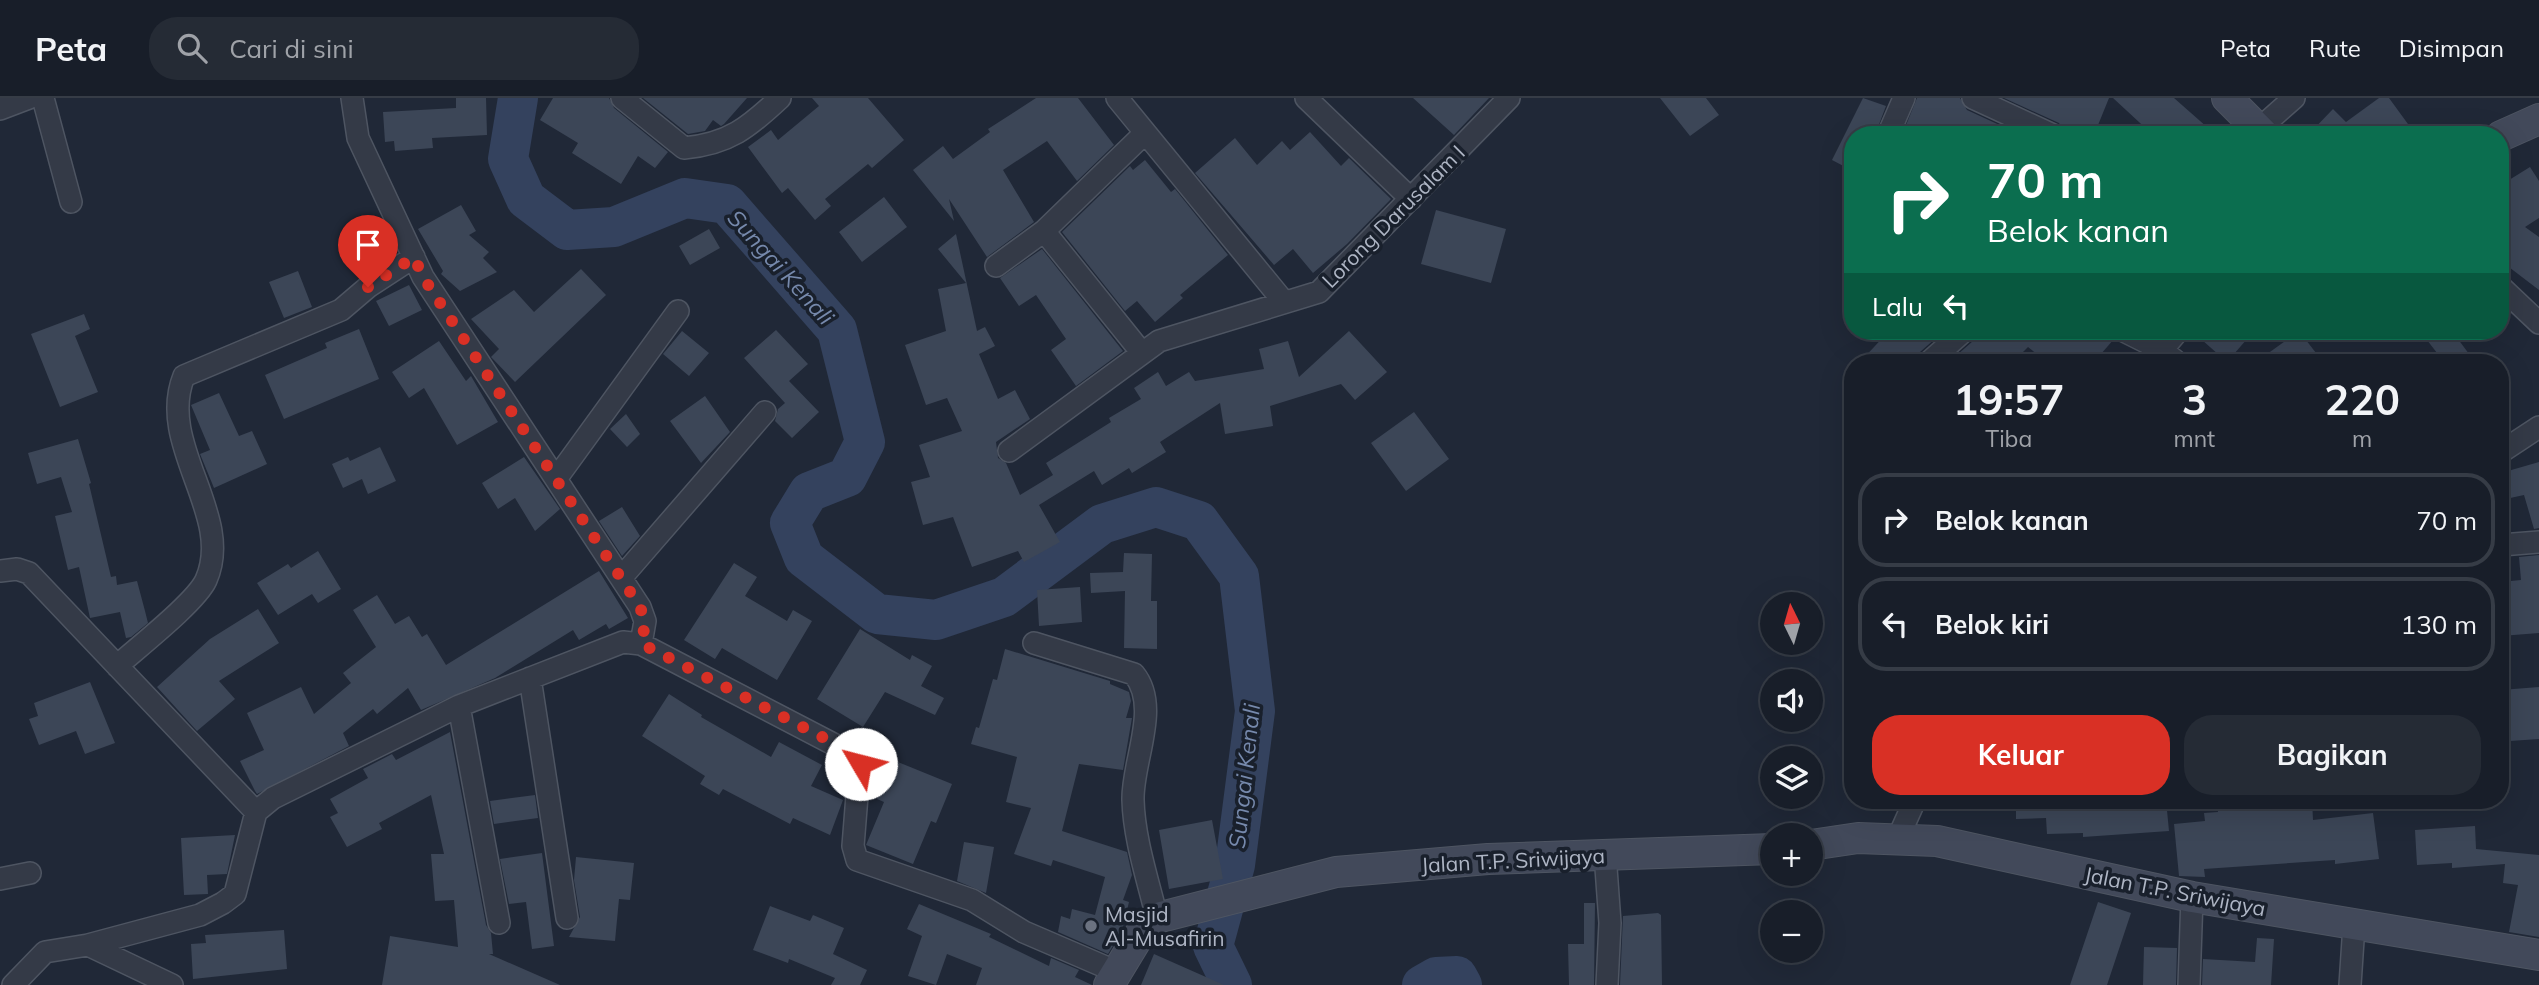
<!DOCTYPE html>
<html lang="id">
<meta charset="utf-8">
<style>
body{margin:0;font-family:Mulish,sans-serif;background:#252b35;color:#f1f3f6;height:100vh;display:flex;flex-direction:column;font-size:26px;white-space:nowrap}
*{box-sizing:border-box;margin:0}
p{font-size:23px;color:#9fa2a8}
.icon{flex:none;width:38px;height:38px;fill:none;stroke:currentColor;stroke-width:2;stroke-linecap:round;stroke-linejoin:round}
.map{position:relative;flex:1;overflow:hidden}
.sheet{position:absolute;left:1844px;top:256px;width:665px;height:455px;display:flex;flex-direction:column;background:#181e29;border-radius:28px;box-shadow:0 7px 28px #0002,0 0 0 2px #363c46}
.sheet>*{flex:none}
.guide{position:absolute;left:1844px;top:28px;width:665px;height:214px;border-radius:28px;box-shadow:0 7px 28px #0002,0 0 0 2px #363c46;background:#0b6e4f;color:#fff;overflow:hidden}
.needle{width:46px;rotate:355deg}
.controls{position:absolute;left:1760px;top:494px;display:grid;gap:14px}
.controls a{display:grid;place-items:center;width:63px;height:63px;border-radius:50%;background:#181e29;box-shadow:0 7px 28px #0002,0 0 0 2px #363c46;font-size:35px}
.pin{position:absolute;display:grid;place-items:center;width:60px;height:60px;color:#fff;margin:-72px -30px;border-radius:50% 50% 50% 0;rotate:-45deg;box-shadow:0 0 7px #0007}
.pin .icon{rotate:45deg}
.me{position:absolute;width:77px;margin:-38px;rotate:307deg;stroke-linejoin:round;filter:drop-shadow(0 0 5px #0008)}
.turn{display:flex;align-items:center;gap:24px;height:147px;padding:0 28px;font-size:32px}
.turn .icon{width:91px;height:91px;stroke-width:2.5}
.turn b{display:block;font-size:49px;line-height:60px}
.then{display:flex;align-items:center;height:66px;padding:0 28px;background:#0003;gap:14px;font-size:26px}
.eta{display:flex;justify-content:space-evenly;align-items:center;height:119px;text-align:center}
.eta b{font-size:42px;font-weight:700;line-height:49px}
.cta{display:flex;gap:14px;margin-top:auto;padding:14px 28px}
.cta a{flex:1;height:80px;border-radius:28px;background:#d93025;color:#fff;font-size:28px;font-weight:700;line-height:80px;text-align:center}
.cta a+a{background:#252b35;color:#f1f3f6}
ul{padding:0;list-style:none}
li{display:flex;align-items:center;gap:21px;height:94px;margin:0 14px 10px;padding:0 14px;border:4px solid #363c46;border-radius:28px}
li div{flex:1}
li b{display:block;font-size:26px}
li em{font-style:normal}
header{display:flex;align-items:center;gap:42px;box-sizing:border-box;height:98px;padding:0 35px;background:#181e29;border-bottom:2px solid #363c46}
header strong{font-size:33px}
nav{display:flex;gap:38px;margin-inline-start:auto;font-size:24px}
.search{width:490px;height:63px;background:#252b35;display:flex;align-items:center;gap:18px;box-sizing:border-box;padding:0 24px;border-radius:28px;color:#9fa2a8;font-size:26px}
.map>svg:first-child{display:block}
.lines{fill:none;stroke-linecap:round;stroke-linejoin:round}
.river{stroke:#34425e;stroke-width:40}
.building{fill:#3c4657}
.street-casing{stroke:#4e5562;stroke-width:24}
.secondary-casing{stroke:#4e5562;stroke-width:32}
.street{stroke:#343a47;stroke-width:21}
.secondary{stroke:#42495a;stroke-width:30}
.route{stroke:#d93025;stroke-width:12;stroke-dasharray:0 21.6}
.worship-dot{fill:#6b7280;stroke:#19202c;stroke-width:2.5}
.labels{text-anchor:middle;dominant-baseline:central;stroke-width:7;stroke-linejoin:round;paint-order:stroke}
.street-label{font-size:21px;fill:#aeb5c4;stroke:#19202c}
.poi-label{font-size:21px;fill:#aeb5c4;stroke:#19202c;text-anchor:start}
.water-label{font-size:23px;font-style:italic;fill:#7689ac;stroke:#19202c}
</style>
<header>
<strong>Peta</strong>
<div class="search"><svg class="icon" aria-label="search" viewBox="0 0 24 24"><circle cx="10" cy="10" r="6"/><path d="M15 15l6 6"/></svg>Cari di sini</div>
<nav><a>Peta</a><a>Rute</a><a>Disimpan</a></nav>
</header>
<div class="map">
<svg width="2539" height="887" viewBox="0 0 2539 887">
<rect width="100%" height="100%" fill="#202837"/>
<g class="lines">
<!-- river -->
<path class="river" d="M 518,0 L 508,61 L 526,101 L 567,132 L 614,129 L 685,100 L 727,106 L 837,232 L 865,344 L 847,379 L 809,394 L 790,425 L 804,460 L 877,516 L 936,522 L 1004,499 L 1102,426 L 1156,409 L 1199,423 L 1239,478 L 1255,613 L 1235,767 L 1213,848 L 1232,887
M 1422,887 L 1436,879 L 1457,878 L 1462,887"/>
</g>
<!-- building -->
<path class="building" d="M 456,0 L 486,0 L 487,37 L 432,40 L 433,50 L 395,53 L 394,43 L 385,44 L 383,14 L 456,10 Z
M 553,0 L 609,0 L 614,10 L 668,54 L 655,70 L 638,58 L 621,86 L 572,55 L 578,45 L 540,22 Z
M 643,0 L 747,0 L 724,26 L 721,28 L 713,22 L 705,33 L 688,36 Z
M 812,0 L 868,0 L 904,42 L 872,70 L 868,66 L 825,101 L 831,108 L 815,122 L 788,90 L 782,95 L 748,49 L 771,32 L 778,42 L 819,8 Z
M 1036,0 L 1078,0 L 1114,47 L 1077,83 L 1047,43 L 1003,72 L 1034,124 L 987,159 L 949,101 L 954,123 L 913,72 L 943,48 L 953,61 L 990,34 L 988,31 Z
M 1413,0 L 1489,0 L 1454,37 Z
M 1660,0 L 1706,0 L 1719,17 L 1690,38 Z
M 1863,0 L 1886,8 L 1875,37 L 1853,37 L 1853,73 L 1832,62 Z
M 1917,0 L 1960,0 L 1967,12 L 2021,37 L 1902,37 Z
M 2004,0 L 2109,0 L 2094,37 L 2066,37 L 2059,25 Z
M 2113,0 L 2174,0 L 2216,37 L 2153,37 Z
M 2379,0 L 2389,0 L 2416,37 L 2308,37 L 2333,11 L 2346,24 Z
M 1310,34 L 1341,68 L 1349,60 L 1391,101 L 1347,146 L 1313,175 L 1293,151 L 1274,167 L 1195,75 L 1235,40 L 1257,67 L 1282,43 L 1290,52 Z
M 1145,62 L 1171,94 L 1175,91 L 1228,157 L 1180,197 L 1183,200 L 1155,224 L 1137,203 L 1125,213 L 1062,134 L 1130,68 L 1133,72 Z
M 2530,69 L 2539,83 L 2539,120 L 2525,129 L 2539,139 L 2539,192 L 2501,163 L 2501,87 Z
M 884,99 L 907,129 L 862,164 L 839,134 Z
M 461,107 L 476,133 L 469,137 L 489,154 L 483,160 L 497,174 L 460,193 L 441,176 L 443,173 L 418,131 Z
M 1436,112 L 1506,131 L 1491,185 L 1421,166 Z
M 709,131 L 720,150 L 690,167 L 679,148 Z
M 956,136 L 977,233 L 985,229 L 995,248 L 979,256 L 998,301 L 1015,292 L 1030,321 L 996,344 L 998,360 L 1006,365 L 1020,397 L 1053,377 L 1046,365 L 1111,324 L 1109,320 L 1141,301 L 1134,290 L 1158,274 L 1166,288 L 1189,274 L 1195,283 L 1264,271 L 1259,251 L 1288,243 L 1299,279 L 1349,233 L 1387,274 L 1355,302 L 1341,286 L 1270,308 L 1273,328 L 1225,336 L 1220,305 L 1160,344 L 1166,354 L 1132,375 L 1129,370 L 1102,387 L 1094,373 L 1039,407 L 1060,444 L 1024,464 L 1018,453 L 972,469 L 953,419 L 923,427 L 911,384 L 930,379 L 919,347 L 962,333 L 947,300 L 926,307 L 905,247 L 946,233 L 938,191 L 966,185 L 938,151 Z
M 1042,151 L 1123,253 L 1076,288 L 1051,252 L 1066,241 L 1036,197 L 1019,208 L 1000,180 Z
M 581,171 L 606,197 L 515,284 L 491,259 L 499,251 L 471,221 L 514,192 L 534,214 Z
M 298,173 L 312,209 L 284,220 L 269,184 Z
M 409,187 L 422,212 L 389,228 L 376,203 Z
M 84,216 L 90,231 L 75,238 L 98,294 L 60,309 L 31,236 Z
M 359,231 L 379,281 L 284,321 L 265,277 L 327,250 L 325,245 Z
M 776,232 L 808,266 L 789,283 L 819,314 L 792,340 L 775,323 L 778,311 L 785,305 L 744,260 Z
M 682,233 L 709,255 L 689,278 L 663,256 Z
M 1889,233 L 1944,233 L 1920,254 L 1916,264 L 1860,264 Z
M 1977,233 L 2111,233 L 2114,241 L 2094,264 L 2047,264 L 2028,249 L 2013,264 L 1949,264 L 1973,243 Z
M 2211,233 L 2254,233 L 2227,264 L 2202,242 Z
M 2299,233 L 2323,264 L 2256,264 Z
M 2420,233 L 2452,233 L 2475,264 L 2444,264 Z
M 439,243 L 466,283 L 471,278 L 498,324 L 457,347 L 424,290 L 409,300 L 392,274 Z
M 219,295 L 239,338 L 252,333 L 267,366 L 214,390 L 200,356 L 210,352 L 191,307 Z
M 705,298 L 730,334 L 701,365 L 670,323 Z
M 1414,314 L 1449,361 L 1406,393 L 1371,345 Z
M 626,316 L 640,336 L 627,349 L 610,331 Z
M 78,341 L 91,385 L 89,386 L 111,479 L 116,478 L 117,487 L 137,483 L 145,513 L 148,525 L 131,539 L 126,540 L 120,514 L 90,520 L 79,469 L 68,472 L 55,418 L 72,414 L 61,379 L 37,386 L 28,355 Z
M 380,349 L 396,383 L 368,396 L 362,381 L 343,390 L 332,366 L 348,359 L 350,363 Z
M 524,359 L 560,411 L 535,433 L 515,400 L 498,411 L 482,385 Z
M 2539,364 L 2539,430 L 2534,431 L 2524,397 L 2501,402 L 2501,375 Z
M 622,409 L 640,438 L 622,458 L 599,423 Z
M 318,453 L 341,491 L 318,505 L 312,496 L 278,517 L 257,485 L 288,466 L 291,470 Z
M 1124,455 L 1152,456 L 1151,503 L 1157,503 L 1157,551 L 1124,550 L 1125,493 L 1091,495 L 1090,475 L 1123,474 Z
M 2539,457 L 2539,535 L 2501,538 L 2501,484 L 2521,482 L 2519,459 Z
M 734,465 L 757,479 L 745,498 L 787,523 L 793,512 L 812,523 L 777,582 L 722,550 L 715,561 L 684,542 Z
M 599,473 L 628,520 L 609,531 L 606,526 L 579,542 L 573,532 L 495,580 L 421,612 L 408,590 L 377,616 L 373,611 L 343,635 L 349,648 L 257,696 L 255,693 L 240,663 L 264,652 L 247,615 L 301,589 L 314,616 L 351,585 L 343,575 L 376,549 L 353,512 L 377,497 L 395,526 L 409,518 L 422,539 L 427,536 L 446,567 Z
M 1080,489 L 1082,524 L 1039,528 L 1037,492 Z
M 258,511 L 279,545 L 219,583 L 235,601 L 197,633 L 157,589 L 210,541 Z
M 860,531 L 910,562 L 912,557 L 932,568 L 921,588 L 944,600 L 935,617 L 885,594 L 863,629 L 817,601 Z
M 1005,551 L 1110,583 L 1110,586 L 1129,594 L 1131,603 L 1126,620 L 1132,620 L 1123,672 L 1079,666 L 1062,733 L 1127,754 L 1132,777 L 1123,802 L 1129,804 L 1122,833 L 1108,856 L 1058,834 L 1061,818 L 1070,821 L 1072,811 L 1095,817 L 1105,779 L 1053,762 L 1051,768 L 1014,756 L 1031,710 L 1006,704 L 1017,659 L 971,646 L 976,629 L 979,630 L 993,581 L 997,582 Z
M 90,584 L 115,645 L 85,656 L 76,633 L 39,647 L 29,621 L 38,618 L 34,605 Z
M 2539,589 L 2539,641 L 2510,643 L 2509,628 L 2501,628 L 2501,592 Z
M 669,596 L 702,617 L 701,619 L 771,659 L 779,644 L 822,667 L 811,688 L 843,702 L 830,737 L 793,720 L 790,726 L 723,691 L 719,697 L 700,686 L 705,678 L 642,638 Z
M 450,634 L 486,827 L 491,835 L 493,856 L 489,856 L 560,887 L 382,887 L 390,838 L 458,849 L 454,802 L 435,803 L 431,756 L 444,756 L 431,697 L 379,725 L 382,731 L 347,749 L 330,719 L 338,715 L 330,701 L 368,680 L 363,671 L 392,656 L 396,662 Z
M 893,662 L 952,686 L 936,725 L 931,723 L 913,766 L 866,747 L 884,704 L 877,701 Z
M 535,697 L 538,720 L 494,726 L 490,703 Z
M 2016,702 L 2166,702 L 2169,733 L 2083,739 L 2083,735 L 2047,736 L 2046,720 L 2016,721 Z
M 2244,702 L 2312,702 L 2313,722 L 2373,715 L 2379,761 L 2335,766 L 2335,762 L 2204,771 L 2205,779 L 2179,778 L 2174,726 L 2205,723 L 2204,715 L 2218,714 L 2217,704 Z
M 1212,722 L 1223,781 L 1169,791 L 1159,732 Z
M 2475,728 L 2476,751 L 2539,757 L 2539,839 L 2509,834 L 2518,787 L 2503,785 L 2505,766 L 2452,770 L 2452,765 L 2417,767 L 2415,732 Z
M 235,737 L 227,776 L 207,777 L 208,796 L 184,797 L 181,740 Z
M 964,744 L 994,749 L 986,795 L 957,783 Z
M 542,755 L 554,848 L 532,851 L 526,804 L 509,806 L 500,761 Z
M 576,759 L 634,765 L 630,802 L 619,801 L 615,843 L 569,839 L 580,819 L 574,782 Z
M 2098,804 L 2131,815 L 2107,887 L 2070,887 Z
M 1584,805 L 1595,805 L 1594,887 L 1569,887 L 1568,846 L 1584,846 Z
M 919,806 L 991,836 L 989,839 L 1049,868 L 1051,860 L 1079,872 L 1075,879 L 1092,887 L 976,887 L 982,870 L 947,856 L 936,887 L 908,878 L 922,838 L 907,831 Z
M 770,808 L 810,823 L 813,817 L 844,830 L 833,856 L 867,872 L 860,887 L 831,887 L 835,880 L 789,861 L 788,865 L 753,852 Z
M 1658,815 L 1661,817 L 1662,887 L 1620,887 L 1623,818 Z
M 284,832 L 287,871 L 193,881 L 191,846 L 206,845 L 205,837 Z
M 2257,840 L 2274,841 L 2271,887 L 2202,887 L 2203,861 L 2255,864 Z
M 2144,849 L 2177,850 L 2176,887 L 2143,887 Z
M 1154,856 L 1224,887 L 1141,887 Z"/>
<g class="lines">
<!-- street casing -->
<g class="street-casing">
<path id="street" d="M 43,0 L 71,104
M 352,0 L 358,40 L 423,179 L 640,509 L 645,523 L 641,546
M 622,0 L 684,50 C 729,46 749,29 780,0
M 1117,0 L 1284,204
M 1306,0 L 1411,101
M 1973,0 L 2053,37
M 0,11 L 29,0
M 2259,31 L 2294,0
M 1888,37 L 1904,0
M 1044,133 L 1142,255
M 996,168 L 1044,133 L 1145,35
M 2501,189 L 2539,225
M 2124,233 L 2162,252 L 2177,264
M 2162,252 L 2178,233
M 1929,264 L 1964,233
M 1009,353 L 1159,243 L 1319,194 L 1509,0
M 2501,354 L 2539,329
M 556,381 L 678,213
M 2501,447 L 2539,444
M 0,473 L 17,471 L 29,475 L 256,714 L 273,700 L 459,608 L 623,544 L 641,546 L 860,660 L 853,748 L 857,762 L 972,802 L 1024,834 L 1117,874
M 621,480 L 765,314
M 1034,545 L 1134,576 C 1161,609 1132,663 1133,702 C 1134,741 1148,782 1157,820
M 117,568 C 137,550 196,504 206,482 C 235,417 156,347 184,278 L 341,212 L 368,189 L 414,159
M 530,580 L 567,820
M 459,608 L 499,825
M 1898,740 L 1915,702
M 1605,756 L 1610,825 L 1607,887
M 0,781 L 30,775
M 88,847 L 172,887
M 13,887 L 45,854 L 88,847 L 200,817 L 223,805 L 235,796 L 256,714
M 2189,887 L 2192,799
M 2350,887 L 2354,827"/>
</g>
<!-- secondary casing -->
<g class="secondary-casing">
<path id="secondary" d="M 2227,0 L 2264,37
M 2501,38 L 2539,21
M 1811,747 L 1858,740 L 1937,743 L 2192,799 L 2539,857
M 1109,887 L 1143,831 L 1157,820 L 1336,774 L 1488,761 L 1773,751"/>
</g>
<!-- street -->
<use href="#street" class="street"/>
<!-- secondary -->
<use href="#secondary" class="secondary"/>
</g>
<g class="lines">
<!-- route -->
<path class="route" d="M 368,189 L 414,159 L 423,179 L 640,509 L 645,523 L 642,546 L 855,656 L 861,666"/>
</g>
<!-- markers -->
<circle class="worship-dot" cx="1091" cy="828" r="7"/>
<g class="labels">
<!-- street labels -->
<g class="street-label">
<text transform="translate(1393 118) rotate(-45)">Lorong Darusalam I</text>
<text transform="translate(1513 762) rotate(-3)">Jalan T.P. Sriwijaya</text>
<text transform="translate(2175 793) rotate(11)">Jalan T.P. Sriwijaya</text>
</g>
<!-- poi labels -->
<g class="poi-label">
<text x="1105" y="816">Masjid<tspan x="1105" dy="24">Al-Musafirin</tspan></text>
</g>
<!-- water labels -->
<g class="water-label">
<text transform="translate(781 169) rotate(48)">Sungai Kenali</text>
<text transform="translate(1244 678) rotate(-84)">Sungai Kenali</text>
</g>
</g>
</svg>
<div class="controls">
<a><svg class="needle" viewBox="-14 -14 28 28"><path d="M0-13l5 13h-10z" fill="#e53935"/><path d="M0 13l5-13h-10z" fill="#9fa2a8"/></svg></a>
<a><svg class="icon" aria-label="sound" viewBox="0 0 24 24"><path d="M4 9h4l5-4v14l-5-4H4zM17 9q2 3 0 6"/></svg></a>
<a><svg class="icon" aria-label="layers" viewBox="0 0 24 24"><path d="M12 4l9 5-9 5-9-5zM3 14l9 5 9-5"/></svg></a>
<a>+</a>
<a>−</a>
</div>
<div class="pin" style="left:368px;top:189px;background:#d93025"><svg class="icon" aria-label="arrive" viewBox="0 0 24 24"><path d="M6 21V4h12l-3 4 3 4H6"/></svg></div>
<svg class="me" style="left:861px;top:666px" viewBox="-20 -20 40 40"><circle r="19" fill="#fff"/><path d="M0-13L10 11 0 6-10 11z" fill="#d93025"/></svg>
<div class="guide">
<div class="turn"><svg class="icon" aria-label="right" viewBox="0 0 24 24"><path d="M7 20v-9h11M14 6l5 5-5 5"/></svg><div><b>70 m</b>Belok kanan</div></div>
<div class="then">Lalu<svg class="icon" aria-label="left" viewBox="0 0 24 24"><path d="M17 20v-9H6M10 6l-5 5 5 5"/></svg></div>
</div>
<section class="sheet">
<div class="eta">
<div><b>19:57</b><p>Tiba</p></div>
<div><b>3</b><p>mnt</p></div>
<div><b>220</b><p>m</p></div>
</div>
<ul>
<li><svg class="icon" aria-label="right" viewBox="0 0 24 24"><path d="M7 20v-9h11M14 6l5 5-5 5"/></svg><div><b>Belok kanan</b></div><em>70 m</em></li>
<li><svg class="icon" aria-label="left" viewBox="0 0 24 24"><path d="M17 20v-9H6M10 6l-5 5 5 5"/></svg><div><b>Belok kiri</b></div><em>130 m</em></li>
</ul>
<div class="cta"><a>Keluar</a><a>Bagikan</a></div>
</section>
</div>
